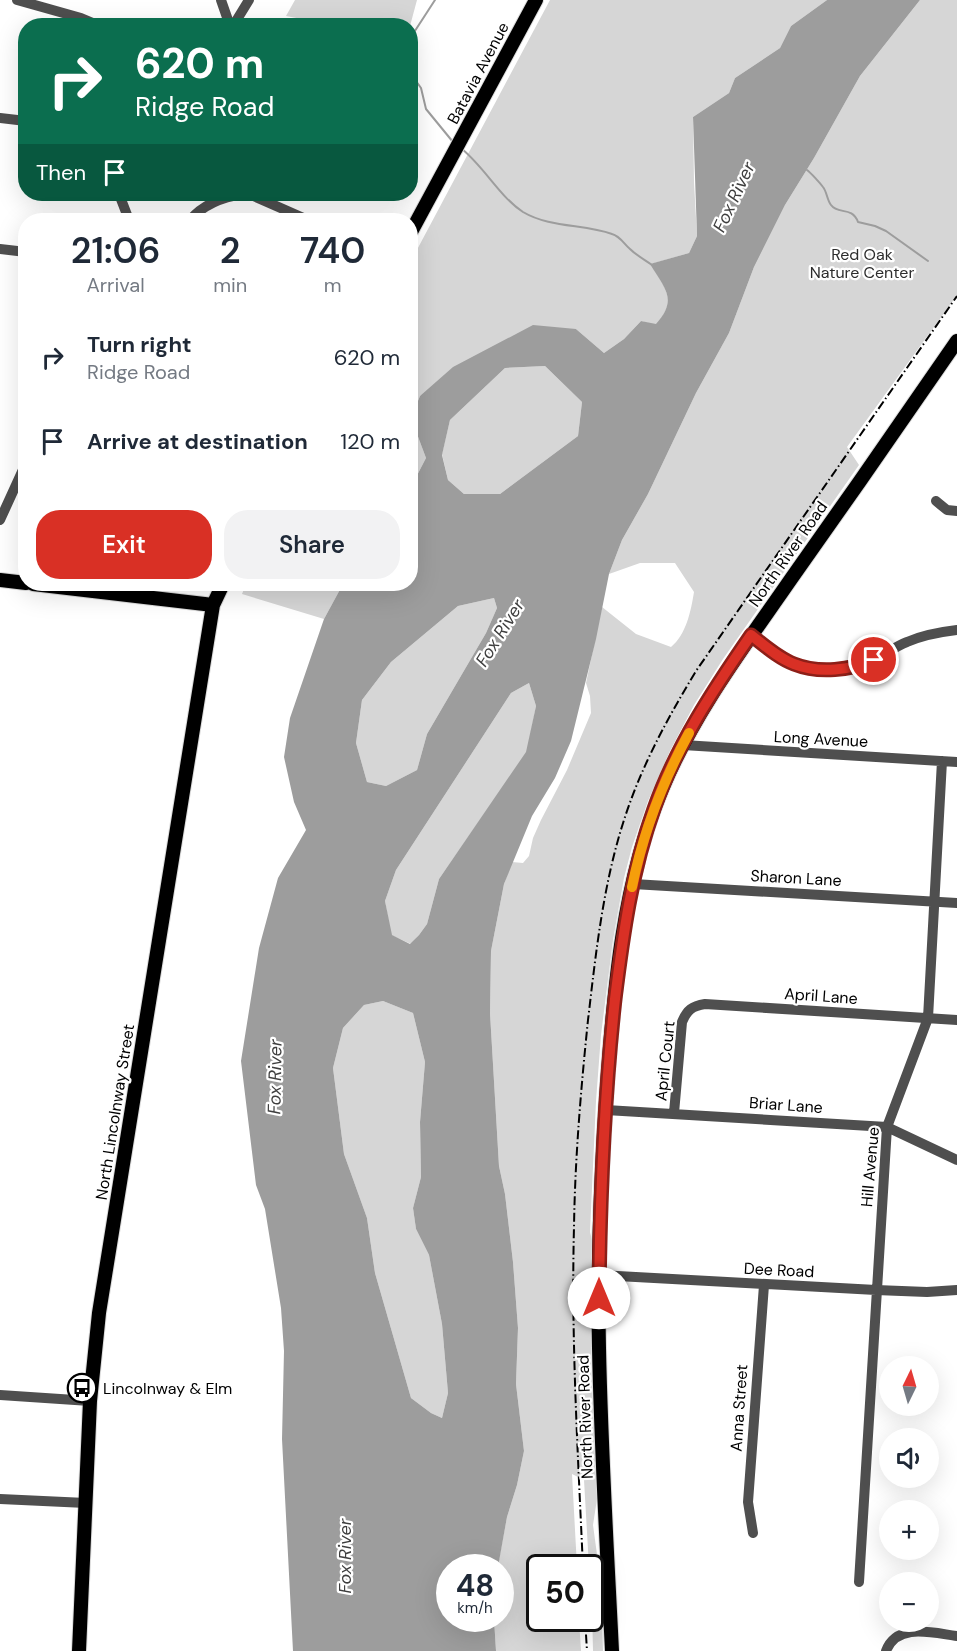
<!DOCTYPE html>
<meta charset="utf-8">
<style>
body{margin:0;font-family:"DM Sans",sans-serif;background:#f2f2f3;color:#1f2937;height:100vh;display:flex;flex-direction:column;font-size:22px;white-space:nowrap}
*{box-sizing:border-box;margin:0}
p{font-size:20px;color:#747a83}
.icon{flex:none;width:33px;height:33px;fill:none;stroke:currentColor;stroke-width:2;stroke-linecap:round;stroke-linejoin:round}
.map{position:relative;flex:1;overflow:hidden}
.panel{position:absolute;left:18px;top:213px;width:400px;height:378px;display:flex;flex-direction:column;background:#fff;border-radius:24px;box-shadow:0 6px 24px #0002}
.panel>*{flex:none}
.guide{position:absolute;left:18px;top:18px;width:400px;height:183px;border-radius:24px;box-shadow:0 6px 24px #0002;background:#0b6e4f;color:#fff;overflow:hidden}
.needle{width:39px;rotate:5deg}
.controls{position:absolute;left:879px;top:1356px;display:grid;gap:12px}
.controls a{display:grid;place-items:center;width:60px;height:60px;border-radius:50%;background:#fff;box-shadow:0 6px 24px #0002;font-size:30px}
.speed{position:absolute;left:436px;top:1554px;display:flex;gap:12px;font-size:30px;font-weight:700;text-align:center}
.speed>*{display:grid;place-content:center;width:78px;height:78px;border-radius:50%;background:#fff;box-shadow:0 6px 24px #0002;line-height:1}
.speed small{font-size:15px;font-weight:400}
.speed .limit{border:3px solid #111;border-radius:9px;background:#fff;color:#111}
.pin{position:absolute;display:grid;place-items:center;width:51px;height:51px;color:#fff;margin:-26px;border:3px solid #fff;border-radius:50%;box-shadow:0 2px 6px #0007}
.me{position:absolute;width:66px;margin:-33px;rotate:0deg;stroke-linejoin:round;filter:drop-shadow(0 0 4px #0008)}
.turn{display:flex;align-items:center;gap:21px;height:126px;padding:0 18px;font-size:27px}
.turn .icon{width:78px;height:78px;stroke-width:2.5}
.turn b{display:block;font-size:42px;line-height:51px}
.then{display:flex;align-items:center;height:57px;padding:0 18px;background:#0003;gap:12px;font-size:22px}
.eta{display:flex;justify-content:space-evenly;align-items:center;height:102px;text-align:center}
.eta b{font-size:36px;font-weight:600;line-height:42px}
.button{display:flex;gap:12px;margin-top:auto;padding:12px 18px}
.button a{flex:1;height:69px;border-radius:24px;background:#d93025;color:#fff;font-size:24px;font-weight:600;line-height:69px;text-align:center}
.button a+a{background:#f2f2f3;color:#1f2937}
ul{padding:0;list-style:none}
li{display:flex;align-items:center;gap:18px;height:84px;padding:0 18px}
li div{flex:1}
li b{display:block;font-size:22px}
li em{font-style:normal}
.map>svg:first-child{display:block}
.green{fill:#d6d6d6}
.water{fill:#9d9d9d;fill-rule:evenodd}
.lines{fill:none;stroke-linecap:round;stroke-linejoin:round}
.stream{stroke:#9d9d9d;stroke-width:2}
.major-casing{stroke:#dbdbdb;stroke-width:16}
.minor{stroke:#4f4f4f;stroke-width:10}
.major{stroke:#000;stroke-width:14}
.rail{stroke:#000;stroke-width:2;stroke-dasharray:9 3 1.5 3;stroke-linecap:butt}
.route-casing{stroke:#8d1f18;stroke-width:15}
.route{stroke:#d93025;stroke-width:10}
.slow{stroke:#f59e0b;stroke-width:10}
.labels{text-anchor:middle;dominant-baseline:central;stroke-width:4.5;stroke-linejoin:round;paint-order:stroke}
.street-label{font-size:16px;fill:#000;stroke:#fff}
.park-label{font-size:16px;fill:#2d2d2d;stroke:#fff}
.poi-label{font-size:16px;fill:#000;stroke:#fff;text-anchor:start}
.water-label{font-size:18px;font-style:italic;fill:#3e3e3e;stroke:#fff}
</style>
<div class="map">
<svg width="957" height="1651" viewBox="0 0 957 1651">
<rect width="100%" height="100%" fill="#fff"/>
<!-- green -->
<path class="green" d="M 295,0 L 417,0 L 410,26 L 333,25 L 286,16 Z
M 550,0 L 827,0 L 791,26 L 780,48 L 735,78 L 729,93 L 693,117 L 694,182 L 697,236 L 689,253 L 651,264 C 665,289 678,299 656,325 L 641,321 L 624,339 L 604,353 L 576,329 L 420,396 L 411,418 L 426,458 L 411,487 L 411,261 Z
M 920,0 L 957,0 L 957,299 L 955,298 L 847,447 L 859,465 L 723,659 L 694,705 L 670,751 L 648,801 L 632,847 L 624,878 L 613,940 L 601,1035 L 596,1101 L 590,1232 L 592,1240 L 591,1368 L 597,1475 L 597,1499 L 593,1525 L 601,1584 L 603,1651 L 593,1651 L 591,1568 L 589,1567 L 584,1480 L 572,1474 L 577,1567 L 540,1568 L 540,1618 L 579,1619 L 581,1651 L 496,1651 L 494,1619 L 501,1618 L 501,1568 L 498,1567 L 498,1565 L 507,1517 L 517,1485 L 524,1451 L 516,1384 L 518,1328 L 513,1262 L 505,1194 L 499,1166 L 490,1013 L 491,951 L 504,884 L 512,862 L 523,863 L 529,856 L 533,838 L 541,820 L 567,770 L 591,713 L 590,696 L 586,683 L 602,607 L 636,634 L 671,647 C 686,635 691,611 694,592 L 675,563 L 640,563 L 609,574 L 622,540 L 648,494 L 696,393 L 729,333 L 754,267 L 785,205 L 814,158 L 860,76 Z
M 545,366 L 582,402 L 578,436 L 500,494 L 464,494 L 448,480 L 442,454 L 450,420 L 505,368 Z
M 246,584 L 343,584 L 324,619 L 242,594 Z
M 494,598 L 497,608 L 486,633 L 427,734 L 417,770 L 386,786 L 367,782 L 356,743 L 362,700 L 391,662 L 458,606 Z
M 529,683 L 536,706 L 527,752 L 439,879 L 427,924 L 419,935 L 411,944 L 391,935 L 385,901 L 396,870 L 511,693 Z
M 383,1001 L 413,1013 L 425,1062 L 420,1122 L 421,1177 L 413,1208 L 416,1229 L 429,1255 L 442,1324 L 448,1393 L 442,1418 L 431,1413 L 411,1398 L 375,1273 L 367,1218 L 344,1154 L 333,1068 L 343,1028 L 364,1005 Z"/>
<!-- water -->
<path class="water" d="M 827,0 L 920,0 L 860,76 L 814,158 L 785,205 L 754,267 L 729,333 L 696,393 L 648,494 L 622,540 L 609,574 L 596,639 L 571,741 L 555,778 L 532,816 L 504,884 L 491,951 L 490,1013 L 499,1166 L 505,1194 L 513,1262 L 518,1328 L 516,1384 L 524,1451 L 517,1485 L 507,1517 L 498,1567 L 450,1568 L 450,1618 L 494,1619 L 496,1651 L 293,1651 L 282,1439 L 284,1351 L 281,1308 L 265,1209 L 256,1185 L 241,1061 L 259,948 L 278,878 L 306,830 L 294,802 L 284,757 L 290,718 L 324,619 L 343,584 L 411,584 L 411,487 L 426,458 L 411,418 L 420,396 L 453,367 L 533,325 L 576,329 L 604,353 L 624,339 L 641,321 L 656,324 C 678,299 665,289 650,264 L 689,253 L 697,236 L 693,117 L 729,93 L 735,78 L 780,48 L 791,26 ZM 545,366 L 582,402 L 578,436 L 500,494 L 464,494 L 448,480 L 442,455 L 450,420 L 505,368 ZM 494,598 L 497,608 L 486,633 L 427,734 L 417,770 L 386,786 L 367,782 L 356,743 L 362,700 L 391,662 L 458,606 ZM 529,683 L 536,706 L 526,752 L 439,879 L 427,924 L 419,935 L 410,944 L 392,935 L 385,901 L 396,870 L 511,693 ZM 383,1001 L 413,1013 L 425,1062 L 420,1122 L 421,1177 L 413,1208 L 416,1229 L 429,1255 L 442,1324 L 448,1393 L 442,1418 L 431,1413 L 411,1398 L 375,1273 L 367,1218 L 344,1154 L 333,1068 L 343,1028 L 364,1005 Z"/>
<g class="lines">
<!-- stream -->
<path class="stream" d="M 411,37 L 435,0
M 411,74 L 421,88 L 426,109 L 453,142
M 462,149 C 485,168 500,197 523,212 C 550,228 584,224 612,234 C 620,236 624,244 630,249 C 636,255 645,260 652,265
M 807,170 C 811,173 820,183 823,187 C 827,192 827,200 831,205 C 838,215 852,206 858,222 L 875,226 L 886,231 L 928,261"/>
<!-- major casing -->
<g class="major-casing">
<path id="major" d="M 411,232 L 536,0
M 0,580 L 26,583
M 33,584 L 213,605
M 79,1651 L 90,1401 L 99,1313 L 213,605 L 223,584
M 612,1651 C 607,1550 601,1449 599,1348 C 597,1260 601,1173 607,1086 C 614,987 623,882 662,789 C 694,712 744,647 791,579 C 847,500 902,421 957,341"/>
</g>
<!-- minor -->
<path class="minor" d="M 17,0 L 81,18 L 100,26
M 221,0 L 230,26
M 233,26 L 249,0
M 0,118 L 26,121
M 119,194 L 129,220
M 249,194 L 308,220
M 190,220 C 203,205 222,197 243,194
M 0,249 L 26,252
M 936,501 L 947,510 L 957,511
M 0,520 L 26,463
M 751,635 C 764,645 777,657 793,664 C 817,674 852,671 875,660 C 886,654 896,646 907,642 C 923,635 940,632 957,630
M 683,745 L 957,762
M 633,884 L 957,903
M 606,1110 L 887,1127 L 957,1160
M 674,1113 L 682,1022 C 687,1010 692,1006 705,1004 L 957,1020
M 599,1275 L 876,1290 L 927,1292 L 957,1290
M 0,1395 L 90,1401
M 0,1499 L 86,1503
M 753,1533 L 748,1502 L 764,1285
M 859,1582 L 887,1127 L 928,1018 L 942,761
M 886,1651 C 897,1622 933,1633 957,1636"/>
<!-- major -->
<use href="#major" class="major"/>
<!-- rail -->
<path class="rail" d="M 583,1568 C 578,1454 571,1340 574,1227 C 575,1158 581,1088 588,1020 C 596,952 603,885 624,820 C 641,767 667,719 696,671 L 957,296
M 585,1618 L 587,1651"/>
</g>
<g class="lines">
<!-- route casing -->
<g class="route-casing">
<path id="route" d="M 599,1298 C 600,1198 604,1099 615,999 C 623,935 632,870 654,809 C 676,746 713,690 751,635 C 764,645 778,658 794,664 C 819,674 851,670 874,660"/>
</g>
<!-- route -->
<use href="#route" class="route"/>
<!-- slow -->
<path class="slow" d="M 632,887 C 643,833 663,781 689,733"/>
</g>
<!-- icons -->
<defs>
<g id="bus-ring" transform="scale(1.5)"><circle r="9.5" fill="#fff" stroke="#000" stroke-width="1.5"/><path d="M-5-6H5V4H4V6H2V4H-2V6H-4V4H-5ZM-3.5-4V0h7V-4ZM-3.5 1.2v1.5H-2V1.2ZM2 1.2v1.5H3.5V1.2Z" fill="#000"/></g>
</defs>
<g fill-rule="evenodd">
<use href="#bus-ring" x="82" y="1388"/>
</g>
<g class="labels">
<!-- street labels -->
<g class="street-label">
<text transform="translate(478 73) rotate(-62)">Batavia Avenue</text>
<text transform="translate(788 554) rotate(-55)">North River Road</text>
<text transform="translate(821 739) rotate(3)">Long Avenue</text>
<text transform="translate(796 878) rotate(3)">Sharon Lane</text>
<text transform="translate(821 996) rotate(4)">April Lane</text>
<text transform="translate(665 1061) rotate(-84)">April Court</text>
<text transform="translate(786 1105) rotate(4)">Briar Lane</text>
<text transform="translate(115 1112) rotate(-81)">North Lincolnway Street</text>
<text transform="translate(870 1167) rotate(-85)">Hill Avenue</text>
<text transform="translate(779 1270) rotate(3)">Dee Road</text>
<text transform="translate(739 1408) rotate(-86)">Anna Street</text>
<text transform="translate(585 1417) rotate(-92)">North River Road</text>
</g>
<!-- park labels -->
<g class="park-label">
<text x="862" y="254">Red Oak<tspan x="862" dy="18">Nature Center</tspan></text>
</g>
<!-- poi labels -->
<g class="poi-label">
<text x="103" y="1388">Lincolnway &amp; Elm</text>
</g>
<!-- water labels -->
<g class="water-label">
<text transform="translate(734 197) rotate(-65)">Fox River</text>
<text transform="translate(500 633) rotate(-58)">Fox River</text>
<text transform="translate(275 1077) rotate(-89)">Fox River</text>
<text transform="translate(345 1556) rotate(-90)">Fox River</text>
</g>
</g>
</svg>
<div class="controls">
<a><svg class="needle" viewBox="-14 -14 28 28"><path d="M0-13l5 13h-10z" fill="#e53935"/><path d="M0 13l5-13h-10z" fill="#747a83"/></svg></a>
<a><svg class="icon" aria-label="sound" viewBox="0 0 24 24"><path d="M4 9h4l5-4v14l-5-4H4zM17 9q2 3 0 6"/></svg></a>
<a>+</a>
<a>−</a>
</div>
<div class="speed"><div>48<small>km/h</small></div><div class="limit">50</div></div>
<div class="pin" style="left:874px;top:660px;background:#d93025"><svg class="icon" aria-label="arrive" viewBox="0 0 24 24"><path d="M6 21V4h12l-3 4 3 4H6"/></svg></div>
<svg class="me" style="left:599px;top:1298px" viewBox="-20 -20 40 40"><circle r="19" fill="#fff"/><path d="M0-13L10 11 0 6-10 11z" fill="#d93025"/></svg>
<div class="guide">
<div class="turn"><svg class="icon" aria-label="right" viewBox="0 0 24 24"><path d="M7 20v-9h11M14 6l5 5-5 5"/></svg><div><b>620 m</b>Ridge Road</div></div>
<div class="then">Then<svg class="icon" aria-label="arrive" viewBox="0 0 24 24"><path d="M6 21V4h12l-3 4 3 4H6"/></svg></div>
</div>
<section class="panel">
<div class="eta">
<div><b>21:06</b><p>Arrival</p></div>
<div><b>2</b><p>min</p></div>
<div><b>740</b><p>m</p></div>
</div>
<ul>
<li><svg class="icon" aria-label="right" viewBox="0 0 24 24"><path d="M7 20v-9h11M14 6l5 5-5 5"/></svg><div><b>Turn right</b><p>Ridge Road</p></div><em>620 m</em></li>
<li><svg class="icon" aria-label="arrive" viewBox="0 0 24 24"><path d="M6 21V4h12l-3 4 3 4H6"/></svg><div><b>Arrive at destination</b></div><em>120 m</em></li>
</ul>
<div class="button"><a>Exit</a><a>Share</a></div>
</section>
</div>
